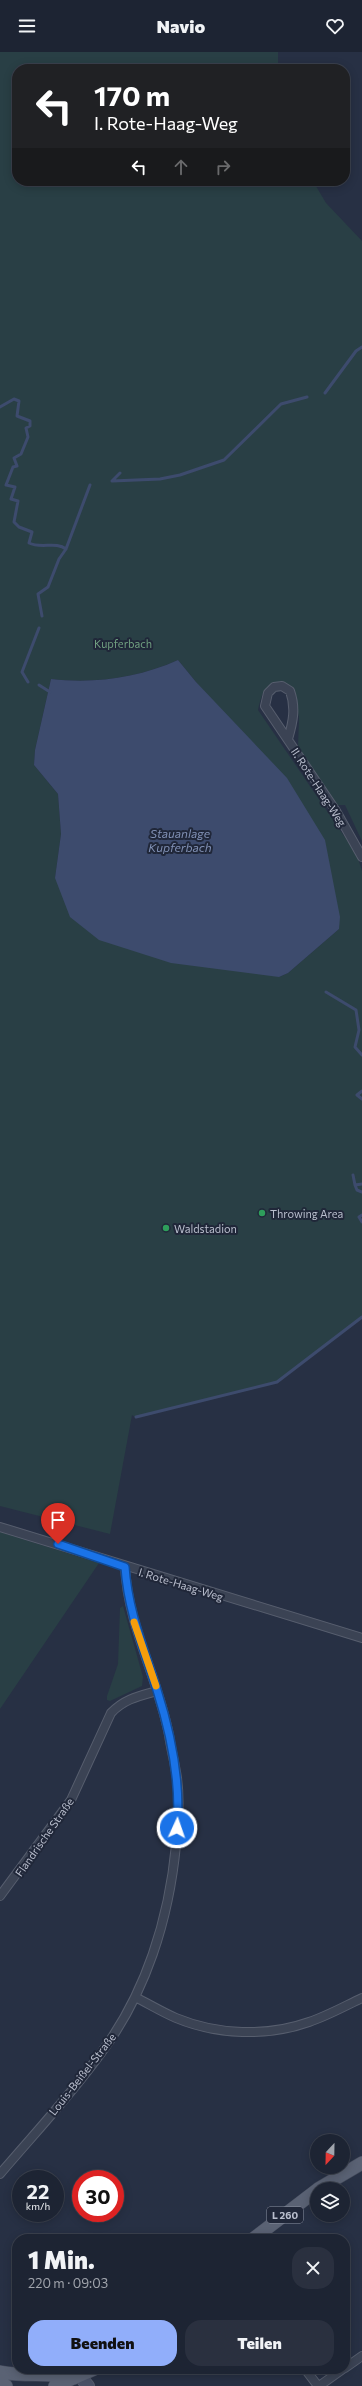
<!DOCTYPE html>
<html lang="de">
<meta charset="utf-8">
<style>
body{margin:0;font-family:Commissioner,sans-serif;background:#2a303f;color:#f1f3f6;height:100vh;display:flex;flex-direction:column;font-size:15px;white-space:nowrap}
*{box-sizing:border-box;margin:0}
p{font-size:13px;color:#a0a4ac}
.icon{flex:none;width:22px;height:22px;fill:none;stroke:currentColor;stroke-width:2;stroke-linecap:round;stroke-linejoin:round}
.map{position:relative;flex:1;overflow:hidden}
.panel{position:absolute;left:12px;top:2182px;width:338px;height:140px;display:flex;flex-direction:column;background:#1d2433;border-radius:16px;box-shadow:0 2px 10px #0003,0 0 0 1px #3b414e}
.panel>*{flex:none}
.banner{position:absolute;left:12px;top:12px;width:338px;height:122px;border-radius:16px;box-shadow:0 2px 10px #0003,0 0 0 1px #3b414e;background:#202124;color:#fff;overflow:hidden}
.needle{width:26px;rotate:202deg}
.fabs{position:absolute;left:310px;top:2082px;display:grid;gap:8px}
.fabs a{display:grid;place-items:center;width:40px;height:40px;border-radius:50%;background:#1d2433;box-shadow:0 2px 10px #0003,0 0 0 1px #3b414e;font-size:20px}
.speed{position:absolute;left:12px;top:2118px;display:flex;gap:8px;font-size:20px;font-weight:700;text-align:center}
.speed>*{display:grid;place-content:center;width:52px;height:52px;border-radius:50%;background:#1d2433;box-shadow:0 2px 10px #0003,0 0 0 1px #3b414e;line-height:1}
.speed small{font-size:10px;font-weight:400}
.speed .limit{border:6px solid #d22;background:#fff;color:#111}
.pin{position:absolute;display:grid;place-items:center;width:34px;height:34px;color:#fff;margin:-41px -17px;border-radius:50% 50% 50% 0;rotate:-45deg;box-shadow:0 0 4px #0007}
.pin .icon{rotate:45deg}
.me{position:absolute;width:44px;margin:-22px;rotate:3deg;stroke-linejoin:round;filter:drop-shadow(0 0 3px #0008)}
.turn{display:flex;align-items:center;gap:14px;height:84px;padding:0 16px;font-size:18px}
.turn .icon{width:52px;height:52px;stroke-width:2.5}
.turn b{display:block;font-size:28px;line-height:34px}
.lanes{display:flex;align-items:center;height:38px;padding:0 16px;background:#0003;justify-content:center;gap:20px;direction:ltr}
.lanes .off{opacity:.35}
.round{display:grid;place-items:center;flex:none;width:42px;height:42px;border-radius:16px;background:#2a303f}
.headline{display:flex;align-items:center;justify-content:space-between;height:68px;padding:0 16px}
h1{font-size:24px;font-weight:800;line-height:30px}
.primary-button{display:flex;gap:8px;margin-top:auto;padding:8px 16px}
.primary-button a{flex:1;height:46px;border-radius:16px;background:#91aefa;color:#111;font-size:16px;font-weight:800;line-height:46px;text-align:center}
.primary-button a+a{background:#2a303f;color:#f1f3f6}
header{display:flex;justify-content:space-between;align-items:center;height:52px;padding:0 16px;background:#1d2433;font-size:18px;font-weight:800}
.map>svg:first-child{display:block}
.green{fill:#293f45;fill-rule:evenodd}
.water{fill:#3d4b6d}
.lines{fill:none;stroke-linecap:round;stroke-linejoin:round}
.stream{stroke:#3d4b6d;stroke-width:3}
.street-casing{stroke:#575e6e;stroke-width:10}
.secondary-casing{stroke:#575e6e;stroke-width:14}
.primary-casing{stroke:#454c5d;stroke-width:14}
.street{stroke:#3b4354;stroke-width:8}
.secondary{stroke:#495167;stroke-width:12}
.primary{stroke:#5a6274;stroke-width:13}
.route-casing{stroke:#114b97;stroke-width:10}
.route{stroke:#1a73e8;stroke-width:7}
.slow{stroke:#f59e0b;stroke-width:7}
.leisure-dot{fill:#2e9e5b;stroke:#202739;stroke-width:1.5}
.labels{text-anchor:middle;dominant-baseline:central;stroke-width:4;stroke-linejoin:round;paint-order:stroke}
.shield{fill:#202739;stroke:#8b91a1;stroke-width:1}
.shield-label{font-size:10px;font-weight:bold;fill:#b9becd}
.park-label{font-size:11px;fill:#709f80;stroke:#202739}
.street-label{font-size:11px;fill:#b9becd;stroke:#202739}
.poi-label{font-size:11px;fill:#b9becd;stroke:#202739;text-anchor:start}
.water-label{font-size:12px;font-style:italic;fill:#8090b4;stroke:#202739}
</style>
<header><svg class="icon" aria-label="menu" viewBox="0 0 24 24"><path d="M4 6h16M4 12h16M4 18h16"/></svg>Navio<svg class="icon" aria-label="heart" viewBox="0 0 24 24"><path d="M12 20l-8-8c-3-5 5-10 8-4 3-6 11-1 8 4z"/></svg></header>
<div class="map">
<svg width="362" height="2334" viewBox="0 0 362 2334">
<rect width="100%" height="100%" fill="#273044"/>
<!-- green -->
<path class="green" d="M 0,0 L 278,0 L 278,17 L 17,17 L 17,129 L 313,129 L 326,151 L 362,189 L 362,789 L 345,753 L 337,753 L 298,696 L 299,666 L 293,636 L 281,629 C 263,635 262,641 258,658 L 357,803 L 362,819 L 362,1266 L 277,1331 L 136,1366 L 132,1363 L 110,1482 L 0,1454 ZM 178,608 L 196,630 L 339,877 L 288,921 L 279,925 L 55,826 L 61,782 L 58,742 L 34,713 L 35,698 L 51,627 C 94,632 138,626 178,608 Z
M 0,1480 L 99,1511 L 0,1657 Z
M 123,1554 L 143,1625 L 142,1634 L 110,1649 L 107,1648 L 107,1644 L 118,1612 L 120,1556 Z"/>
<!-- water -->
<path class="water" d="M 178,608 L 196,630 L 287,726 L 325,788 L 340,865 L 339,877 L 288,921 L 279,925 L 171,911 L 99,888 L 70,865 L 55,826 L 61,782 L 58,742 L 34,713 L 35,698 L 51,627 C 94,632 138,626 178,608 Z"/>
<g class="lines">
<!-- stream -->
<path class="stream" d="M 325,341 L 356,299 L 362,295
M 0,355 L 14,347 L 19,349 L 17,364 L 30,369 L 30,374 L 26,376 L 28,385 L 21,402 L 14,406 L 17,414 L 13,415 L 6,433 L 15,435 L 11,447 L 18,449 L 14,470 L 19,475 L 32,480 L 29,491 C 41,497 56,489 66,497
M 112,429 L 160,427 L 180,423 L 224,408 L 281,352 L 307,345
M 112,429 L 120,421
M 42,564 L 38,542 L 48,535 L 59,507 L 66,497 L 90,433
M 28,630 L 22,620 L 39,576
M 39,633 L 50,640
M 326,940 L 356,958 L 359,978 L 355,995 L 362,1003
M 362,1039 L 357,1043 L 362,1047
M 353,1123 L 355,1133
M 362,1132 L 355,1133 L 357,1138 L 362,1140
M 362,1163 L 359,1165 L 362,1170
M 136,1365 L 277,1330 L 362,1265"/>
<!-- street casing -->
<g class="street-casing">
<path id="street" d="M 288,687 C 293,670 296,656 290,639 L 282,634 L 274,635 L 268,641 L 265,654 L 336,759 L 362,805
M 0,1475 L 362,1586
M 0,1844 L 71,1748 L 111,1661 C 124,1647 139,1644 157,1639
M 135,1945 C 149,1952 162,1960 176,1966 C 217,1983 267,1985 309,1970 C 327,1964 345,1954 362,1946
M 0,2122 C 34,2082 70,2044 101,2001 C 146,1941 169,1867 176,1793 C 178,1771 180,1748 177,1726 C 175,1712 171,1697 169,1683 C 158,1626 128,1574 125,1515
M 345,2316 L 362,2304
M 305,2317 L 318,2334
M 319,2334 L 343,2317"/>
</g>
<!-- secondary casing -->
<g class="secondary-casing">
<path id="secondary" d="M 80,2324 L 88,2334"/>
</g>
<!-- primary casing -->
<g class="primary-casing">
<path id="primary" d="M 318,2137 L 362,2111
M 253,2187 L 317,2138
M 0,2320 C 25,2325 50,2320 74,2326
M 0,2332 L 6,2334
M 55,2334 L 94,2317"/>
</g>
<!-- street -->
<use href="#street" class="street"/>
<!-- secondary -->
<use href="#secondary" class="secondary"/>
<!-- primary -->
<use href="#primary" class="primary"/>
</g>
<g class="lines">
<!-- route casing -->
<g class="route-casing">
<path id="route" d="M 58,1492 L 125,1515 C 128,1559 144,1597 157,1638 C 171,1682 181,1730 177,1776"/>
</g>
<!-- route -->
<use href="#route" class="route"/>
<!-- slow -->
<path class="slow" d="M 134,1570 L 156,1634"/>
</g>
<!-- markers -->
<g class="leisure-dot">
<circle cx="262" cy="1161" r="4"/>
<circle cx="166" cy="1176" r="4"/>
</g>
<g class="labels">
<!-- shield labels -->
<rect class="shield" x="267" y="2155" width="36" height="16" rx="3"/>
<g class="shield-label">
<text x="285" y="2163">L 260</text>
</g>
<!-- park labels -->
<g class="park-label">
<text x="123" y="591">Kupferbach</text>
</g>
<!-- street labels -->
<g class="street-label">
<text transform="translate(319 735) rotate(57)">II. Rote-Haag-Weg</text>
<text transform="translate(181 1532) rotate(17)">I. Rote-Haag-Weg</text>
<text transform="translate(44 1785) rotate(-55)">Flandrische Straße</text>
<text transform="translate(82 2022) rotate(-52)">Louis-Beißel-Straße</text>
</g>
<!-- poi labels -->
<g class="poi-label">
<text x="270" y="1161">Throwing Area</text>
<text x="174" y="1176">Waldstadion</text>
</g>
<!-- water labels -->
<g class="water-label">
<text x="180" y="781">Stauanlage<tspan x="180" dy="14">Kupferbach</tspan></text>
</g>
</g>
</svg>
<div class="fabs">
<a><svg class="needle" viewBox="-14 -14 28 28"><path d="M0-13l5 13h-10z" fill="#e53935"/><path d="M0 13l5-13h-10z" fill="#a0a4ac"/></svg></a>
<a><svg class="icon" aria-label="layers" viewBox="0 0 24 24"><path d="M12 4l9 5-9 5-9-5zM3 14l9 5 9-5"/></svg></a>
</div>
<div class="speed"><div>22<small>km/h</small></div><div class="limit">30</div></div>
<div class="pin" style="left:58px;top:1492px;background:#d93025"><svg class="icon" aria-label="arrive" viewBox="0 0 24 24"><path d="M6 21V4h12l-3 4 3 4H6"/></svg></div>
<svg class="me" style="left:177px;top:1776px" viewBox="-20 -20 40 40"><circle r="17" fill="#1a73e8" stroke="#fff" stroke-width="3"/><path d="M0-11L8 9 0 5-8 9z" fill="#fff"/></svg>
<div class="banner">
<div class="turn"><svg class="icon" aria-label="left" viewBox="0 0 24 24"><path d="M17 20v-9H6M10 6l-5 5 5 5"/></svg><div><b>170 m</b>I. Rote-Haag-Weg</div></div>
<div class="lanes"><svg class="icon" aria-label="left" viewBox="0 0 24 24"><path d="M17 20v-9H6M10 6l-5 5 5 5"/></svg><svg class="icon off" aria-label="ahead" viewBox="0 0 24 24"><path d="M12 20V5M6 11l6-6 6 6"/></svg><svg class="icon off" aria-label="right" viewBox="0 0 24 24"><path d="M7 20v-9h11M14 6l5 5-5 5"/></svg></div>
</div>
<section class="panel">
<div class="headline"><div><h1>1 Min.</h1><p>220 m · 09:03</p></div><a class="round"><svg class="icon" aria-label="close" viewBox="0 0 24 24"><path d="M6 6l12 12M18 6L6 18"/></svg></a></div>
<div class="primary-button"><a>Beenden</a><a>Teilen</a></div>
</section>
</div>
